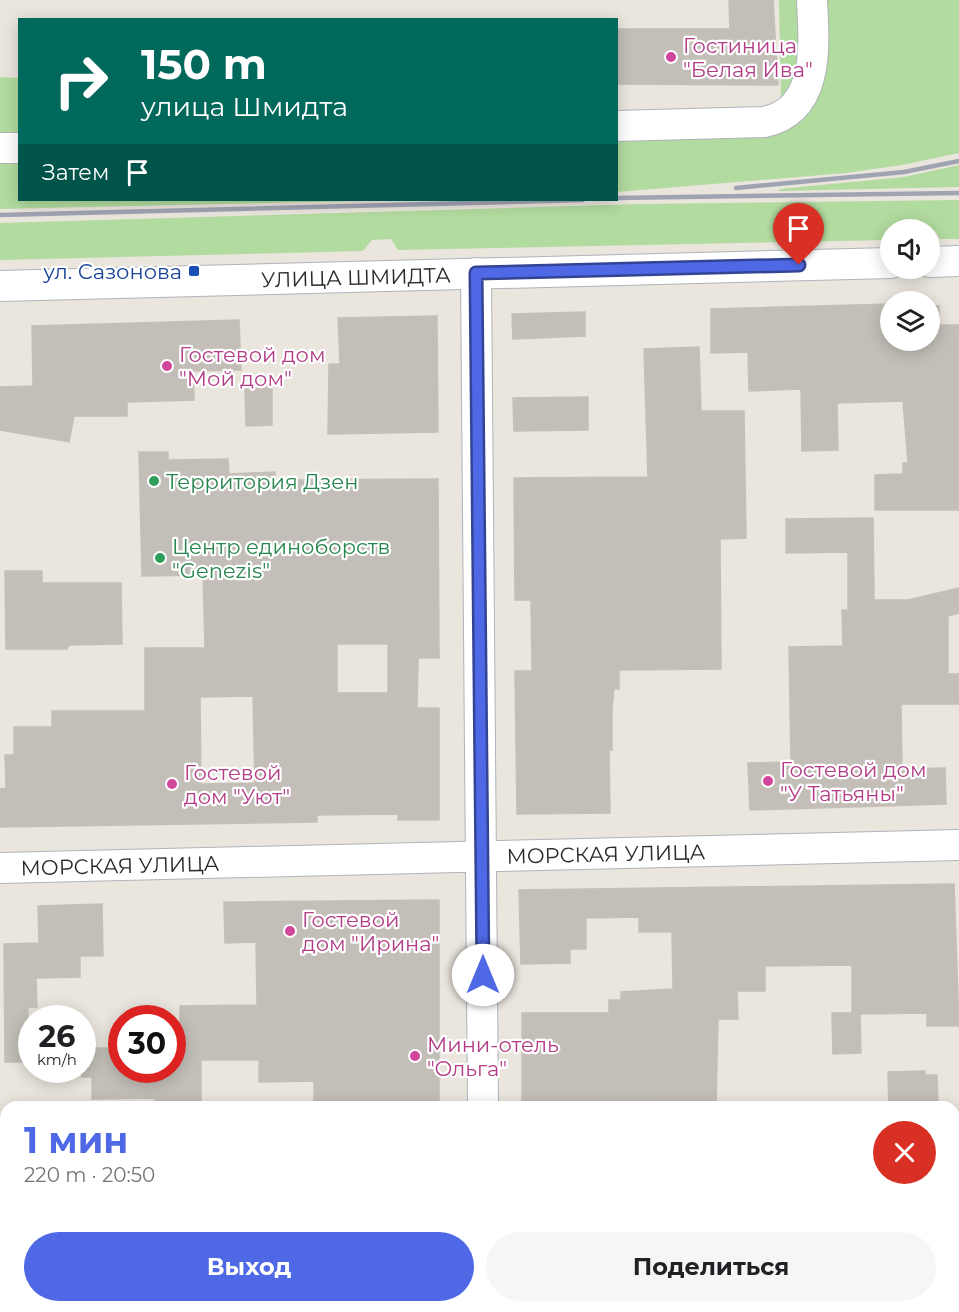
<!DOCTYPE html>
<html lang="ru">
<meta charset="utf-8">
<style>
body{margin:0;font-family:Montserrat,sans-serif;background:#f6f6f6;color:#202124;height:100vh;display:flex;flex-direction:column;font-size:22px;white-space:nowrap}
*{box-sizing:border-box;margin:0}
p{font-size:20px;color:#757577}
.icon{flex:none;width:33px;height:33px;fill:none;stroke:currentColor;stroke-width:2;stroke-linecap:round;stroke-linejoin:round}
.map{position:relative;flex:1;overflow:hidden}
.panel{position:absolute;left:0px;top:1101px;width:960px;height:212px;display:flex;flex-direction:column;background:#fff;border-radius:18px 18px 0 0;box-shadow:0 3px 15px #0003}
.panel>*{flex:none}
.banner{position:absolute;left:18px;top:18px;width:600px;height:183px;border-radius:0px;box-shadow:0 3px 15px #0003;background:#00695c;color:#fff;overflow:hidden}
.controls{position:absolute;left:880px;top:219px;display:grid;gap:12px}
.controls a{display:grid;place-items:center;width:60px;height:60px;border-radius:50%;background:#fff;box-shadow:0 3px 15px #0003;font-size:30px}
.speed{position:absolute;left:18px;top:1005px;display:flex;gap:12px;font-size:30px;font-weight:700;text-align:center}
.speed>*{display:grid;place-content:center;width:78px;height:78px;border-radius:50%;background:#fff;box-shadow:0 3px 15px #0003;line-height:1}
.speed small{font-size:15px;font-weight:400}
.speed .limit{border:9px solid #d22;background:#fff;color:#111}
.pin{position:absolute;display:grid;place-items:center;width:51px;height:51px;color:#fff;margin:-62px -26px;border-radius:50% 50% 50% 0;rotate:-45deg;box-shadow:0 0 6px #0007}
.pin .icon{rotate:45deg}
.me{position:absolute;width:66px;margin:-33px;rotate:0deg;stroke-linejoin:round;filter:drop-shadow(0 0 4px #0008)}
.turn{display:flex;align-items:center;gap:21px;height:126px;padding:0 24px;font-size:27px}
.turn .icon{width:78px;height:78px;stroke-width:2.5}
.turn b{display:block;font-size:42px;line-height:51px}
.then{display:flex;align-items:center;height:57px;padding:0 24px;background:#0003;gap:12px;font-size:22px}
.round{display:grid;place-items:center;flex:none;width:63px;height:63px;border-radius:32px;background:#f6f6f6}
.headline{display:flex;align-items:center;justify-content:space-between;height:102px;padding:0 24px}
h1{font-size:36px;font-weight:700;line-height:45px;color:#4f68e5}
.cta{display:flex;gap:12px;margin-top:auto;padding:12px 24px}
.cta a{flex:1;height:69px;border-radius:36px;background:#4f68e5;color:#fff;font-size:24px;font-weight:700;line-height:69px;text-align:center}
.cta a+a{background:#f6f6f6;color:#202124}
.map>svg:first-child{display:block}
.green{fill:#b2db9f}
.building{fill:#c3bfb8;stroke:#c5c0b7;stroke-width:1.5;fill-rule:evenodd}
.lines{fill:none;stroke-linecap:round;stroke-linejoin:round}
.minor-casing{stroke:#b0b3bc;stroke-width:32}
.minor{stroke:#fff;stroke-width:30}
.rail{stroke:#a0a3b2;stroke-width:4.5}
.route-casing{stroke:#334495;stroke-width:15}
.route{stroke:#4f68e5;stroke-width:10}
.hotel-dot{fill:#d1479c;stroke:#fff;stroke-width:2}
.transit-dot{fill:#1a4fb4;stroke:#fff;stroke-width:2}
.leisure-dot{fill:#2e9e5b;stroke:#fff;stroke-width:2}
.labels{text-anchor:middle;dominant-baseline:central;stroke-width:4.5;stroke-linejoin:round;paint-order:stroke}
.hotel-label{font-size:21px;fill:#b23c85;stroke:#fff;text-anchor:start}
.transit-label{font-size:21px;fill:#164399;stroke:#fff;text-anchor:end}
.street-label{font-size:21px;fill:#2a2a2a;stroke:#fff}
.leisure-label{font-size:21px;fill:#27864d;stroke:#fff;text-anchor:start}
</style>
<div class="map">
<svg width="959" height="1312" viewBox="0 0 959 1312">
<rect width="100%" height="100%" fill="#eae5dd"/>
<!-- green -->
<path class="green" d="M 779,0 L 805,0 L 794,94 L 781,96 Z
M 818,0 L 959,0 L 959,153 L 902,165 L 846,173 L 617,192 L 617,131 L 779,123 Z
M 0,77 L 19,78 L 19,138 L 0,139 Z
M 0,156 L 19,156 L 20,200 L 400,200 L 0,209 Z
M 959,165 L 959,187 L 778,191 L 780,189 L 904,177 Z
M 959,200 L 959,239 L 940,239 L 935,231 L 930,230 L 891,230 L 891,240 L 398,250 L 391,239 L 372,240 L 363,251 L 0,260 L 0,223 L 641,204 Z"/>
<!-- building -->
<path class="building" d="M 729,0 L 773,0 L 778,85 L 616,84 L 616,29 L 730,29 Z
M 891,304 L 891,340 L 930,340 L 930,306 L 939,306 L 939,325 L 959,325 L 959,510 L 875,510 L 875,475 L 903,474 L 903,463 L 908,463 L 903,401 L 837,403 L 838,450 L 802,451 L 801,389 L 749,391 L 748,352 L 711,353 L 711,309 Z
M 585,312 L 585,336 L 513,339 L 512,314 Z
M 437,316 L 438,432 L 328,434 L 329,364 L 340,364 L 338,318 Z
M 239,320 L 241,370 L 193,371 L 194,400 L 127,402 L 127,416 L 74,416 L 69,442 L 0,430 L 0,387 L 33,386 L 32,326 Z
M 699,347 L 701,411 L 744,411 L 746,538 L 720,539 L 721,669 L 619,670 L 619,689 L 614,689 L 612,708 L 612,750 L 609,750 L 610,813 L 517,814 L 515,671 L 532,671 L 531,600 L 515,600 L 514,478 L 648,477 L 644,349 Z
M 245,385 L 272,385 L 272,425 L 246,426 Z
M 588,397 L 588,430 L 514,431 L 513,398 Z
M 139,452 L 168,452 L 168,460 L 228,459 L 229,474 L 275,472 L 275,480 L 438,479 L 439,658 L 418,658 L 417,708 L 439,708 L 439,820 L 398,820 L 398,814 L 317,815 L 317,822 L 0,827 L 0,789 L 6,788 L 5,755 L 14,755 L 14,727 L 52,727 L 52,711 L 145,711 L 145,648 L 205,648 L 203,575 L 142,576 ZM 337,644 L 388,644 L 388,693 L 337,693 ZM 253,696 L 255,783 L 201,784 L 200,697 Z
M 873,518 L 874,600 L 908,600 L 959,588 L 959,613 L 948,616 L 948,674 L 959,674 L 959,704 L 901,704 L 902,769 L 945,768 L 946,804 L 750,810 L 748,763 L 791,762 L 789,647 L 843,646 L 842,610 L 848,610 L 848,552 L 786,553 L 786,519 Z
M 5,571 L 42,571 L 42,583 L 121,583 L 122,644 L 69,645 L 67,649 L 6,649 Z
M 954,884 L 959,1026 L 927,1026 L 927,1013 L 860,1014 L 861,1053 L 833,1054 L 832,1013 L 852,1013 L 852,965 L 765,966 L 765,991 L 737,991 L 738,1019 L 718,1019 L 716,1107 L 669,1107 L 650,1105 L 650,1101 L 599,1101 L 599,1104 L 576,1103 L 576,1107 L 522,1106 L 522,1013 L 609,1013 L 609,1000 L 621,1000 L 621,992 L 673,989 L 672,932 L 639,932 L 639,917 L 586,918 L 586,949 L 570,949 L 570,963 L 521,964 L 519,890 Z
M 439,900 L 439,1107 L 314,1107 L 314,1081 L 259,1082 L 259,1060 L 201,1060 L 201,1107 L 155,1107 L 155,1098 L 92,1099 L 92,1077 L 82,1077 L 82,1048 L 122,1048 L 122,1070 L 172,1070 L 172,1044 L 180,1044 L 180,1006 L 257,1005 L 256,942 L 225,943 L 224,902 Z
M 102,904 L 103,956 L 80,956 L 80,977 L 36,978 L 37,1007 L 28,1007 L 27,1062 L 5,1062 L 4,944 L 39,943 L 38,906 Z
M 925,1071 L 925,1075 L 937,1075 L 938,1107 L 889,1107 L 888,1072 Z"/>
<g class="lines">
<!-- minor casing -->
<g class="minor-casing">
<g id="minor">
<path d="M 616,126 L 764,122 C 821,110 814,44 812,0"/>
<path d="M 0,148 L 20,148"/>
<path d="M 930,262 L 959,261"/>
<path d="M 476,273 L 483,1107"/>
<path id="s1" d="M 0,286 L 891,263"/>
<path id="s2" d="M 0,868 L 959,845"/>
<path d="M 483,1306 L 483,1312"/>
</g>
</g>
<!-- minor -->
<use href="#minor" class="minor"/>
<!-- rail -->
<path class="rail" d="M 736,188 L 904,172 L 959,161
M 616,198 L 959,193
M 0,215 L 583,200"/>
</g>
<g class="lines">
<!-- route casing -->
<g class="route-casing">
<path id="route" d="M 483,975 L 476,273 L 799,265"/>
</g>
<!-- route -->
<use href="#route" class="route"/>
</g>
<!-- markers -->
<g class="hotel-dot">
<circle cx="671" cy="57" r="6"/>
<circle cx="167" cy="366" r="6"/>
<circle cx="768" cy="781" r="6"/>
<circle cx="172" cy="784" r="6"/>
<circle cx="290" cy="931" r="6"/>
<circle cx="415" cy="1056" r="6"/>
</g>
<rect class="transit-dot" x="188" y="265" width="12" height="12" rx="3"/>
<g class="leisure-dot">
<circle cx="154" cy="481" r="6"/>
<circle cx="160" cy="558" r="6"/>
</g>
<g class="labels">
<!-- hotel labels -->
<g class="hotel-label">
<text x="683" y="45">Гостиница<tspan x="683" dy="24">"Белая Ива"</tspan></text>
<text x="179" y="354">Гостевой дом<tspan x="179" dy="24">"Мой дом"</tspan></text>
<text x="780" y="769">Гостевой дом<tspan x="780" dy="24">"У Татьяны"</tspan></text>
<text x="184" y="772">Гостевой<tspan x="184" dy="24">дом "Уют"</tspan></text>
<text x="302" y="919">Гостевой<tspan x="302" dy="24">дом "Ирина"</tspan></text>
<text x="427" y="1044">Мини-отель<tspan x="427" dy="24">"Ольга"</tspan></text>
</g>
<!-- transit labels -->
<g class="transit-label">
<text x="182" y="271">ул. Сазонова</text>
</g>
<!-- street labels -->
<g class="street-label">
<text stroke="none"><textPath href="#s1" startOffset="356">УЛИЦА ШМИДТА</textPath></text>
<text stroke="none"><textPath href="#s2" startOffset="606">МОРСКАЯ УЛИЦА</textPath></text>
<text stroke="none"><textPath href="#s2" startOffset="120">МОРСКАЯ УЛИЦА</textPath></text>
</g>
<!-- leisure labels -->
<g class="leisure-label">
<text x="166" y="481">Территория Дзен</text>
<text x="172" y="546">Центр единоборств<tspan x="172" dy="24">"Genezis"</tspan></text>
</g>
</g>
</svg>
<div class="controls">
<a><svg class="icon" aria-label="sound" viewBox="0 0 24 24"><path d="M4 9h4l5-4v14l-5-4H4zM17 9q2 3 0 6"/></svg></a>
<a><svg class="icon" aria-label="layers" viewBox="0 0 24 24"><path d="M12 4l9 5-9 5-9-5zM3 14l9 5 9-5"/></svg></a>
</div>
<div class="speed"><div>26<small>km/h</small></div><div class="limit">30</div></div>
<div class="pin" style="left:799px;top:265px;background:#d93025"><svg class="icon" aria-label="arrive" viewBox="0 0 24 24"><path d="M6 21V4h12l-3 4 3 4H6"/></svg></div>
<svg class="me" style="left:483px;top:975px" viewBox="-20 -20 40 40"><circle r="19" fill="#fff"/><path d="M0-13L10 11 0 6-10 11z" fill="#4f68e5"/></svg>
<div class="banner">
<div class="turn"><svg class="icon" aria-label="right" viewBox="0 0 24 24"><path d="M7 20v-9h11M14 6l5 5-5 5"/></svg><div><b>150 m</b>улица Шмидта</div></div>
<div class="then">Затем<svg class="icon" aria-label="arrive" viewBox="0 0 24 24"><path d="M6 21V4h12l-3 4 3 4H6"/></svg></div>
</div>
<section class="panel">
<div class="headline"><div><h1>1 мин</h1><p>220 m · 20:50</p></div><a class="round" style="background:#d93025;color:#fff"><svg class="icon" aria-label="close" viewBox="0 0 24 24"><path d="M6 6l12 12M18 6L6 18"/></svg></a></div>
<div class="cta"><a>Выход</a><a>Поделиться</a></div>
</section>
</div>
